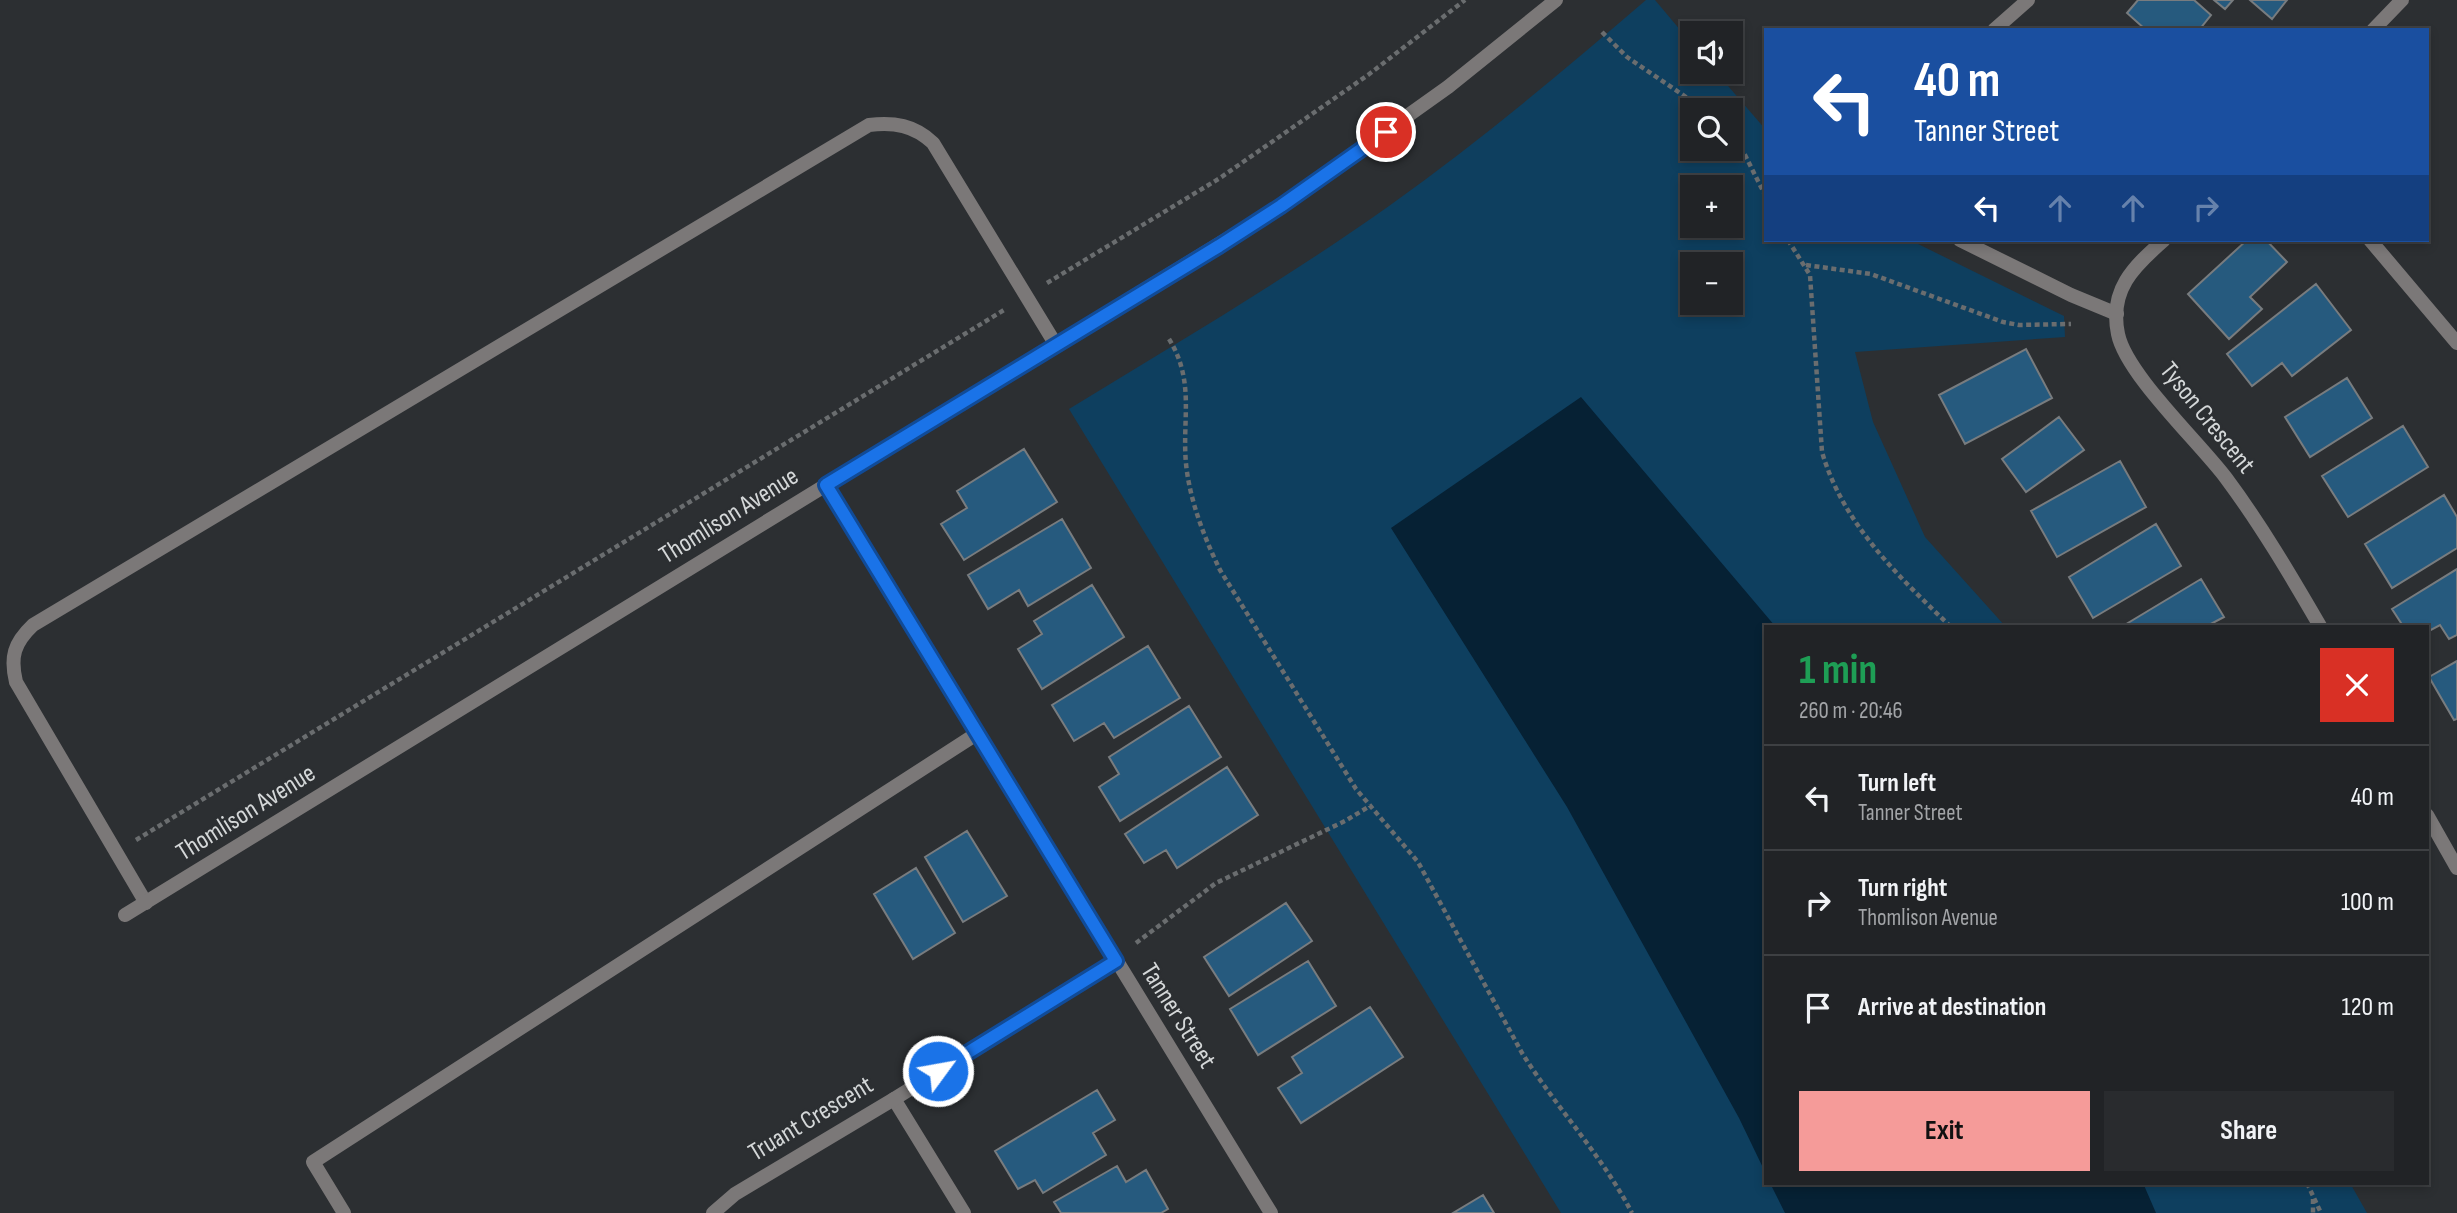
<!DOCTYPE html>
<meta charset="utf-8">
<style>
body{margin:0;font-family:"Sofia Sans Condensed",sans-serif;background:#292b2e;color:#f1f3f6;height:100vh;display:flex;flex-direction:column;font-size:26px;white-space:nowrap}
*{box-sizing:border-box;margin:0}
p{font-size:23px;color:#a2a4a7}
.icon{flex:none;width:38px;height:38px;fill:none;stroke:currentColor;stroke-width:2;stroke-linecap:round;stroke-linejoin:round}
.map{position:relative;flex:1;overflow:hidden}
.drawer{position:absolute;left:1764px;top:625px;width:665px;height:560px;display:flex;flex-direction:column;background:#212326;border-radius:0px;box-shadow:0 4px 10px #0003,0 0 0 2px #3e4043}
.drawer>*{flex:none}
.banner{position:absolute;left:1764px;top:28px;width:665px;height:214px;border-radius:0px;box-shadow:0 4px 10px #0003,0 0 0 2px #3e4043;background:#1a4fa0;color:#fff;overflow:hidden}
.tools{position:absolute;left:1680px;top:21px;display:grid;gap:14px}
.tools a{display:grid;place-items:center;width:63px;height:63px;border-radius:0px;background:#212326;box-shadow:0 4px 10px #0003,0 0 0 2px #3e4043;font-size:35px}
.pin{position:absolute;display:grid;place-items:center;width:60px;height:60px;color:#fff;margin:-30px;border:4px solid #fff;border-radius:50%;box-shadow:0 2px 7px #0007}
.me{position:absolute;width:77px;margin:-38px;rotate:58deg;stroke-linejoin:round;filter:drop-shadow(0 0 5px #0008)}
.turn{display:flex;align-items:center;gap:24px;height:147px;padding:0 35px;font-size:32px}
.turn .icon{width:91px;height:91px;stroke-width:2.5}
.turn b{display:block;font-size:49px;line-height:60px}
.lanes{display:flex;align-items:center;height:66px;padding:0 35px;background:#0003;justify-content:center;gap:35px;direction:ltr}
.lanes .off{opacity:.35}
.round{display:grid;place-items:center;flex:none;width:74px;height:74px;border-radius:0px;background:#292b2e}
.headline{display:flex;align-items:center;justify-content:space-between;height:119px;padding:0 35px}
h1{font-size:42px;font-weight:700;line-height:52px;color:#1e9e55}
.button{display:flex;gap:14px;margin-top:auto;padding:14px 35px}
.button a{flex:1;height:80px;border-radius:0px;background:#f59b99;color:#111;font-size:28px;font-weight:700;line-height:80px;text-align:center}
.button a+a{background:#292b2e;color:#f1f3f6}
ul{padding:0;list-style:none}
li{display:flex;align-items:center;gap:21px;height:105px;padding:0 35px;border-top:2px solid #3e4043}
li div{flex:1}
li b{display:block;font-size:26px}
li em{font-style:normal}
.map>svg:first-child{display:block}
.green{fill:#0e3f5f;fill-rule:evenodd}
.water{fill:#062134}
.building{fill:#265a7e;stroke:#787c7f;stroke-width:2}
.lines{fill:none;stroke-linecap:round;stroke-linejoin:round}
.path{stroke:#6a6d6f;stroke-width:4.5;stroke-dasharray:5 3.5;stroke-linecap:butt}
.service{stroke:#7b7878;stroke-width:14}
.minor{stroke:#7b7878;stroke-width:14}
.tertiary{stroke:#7b7878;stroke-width:14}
.route-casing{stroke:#114b97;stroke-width:18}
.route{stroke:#1a73e8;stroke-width:12}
.labels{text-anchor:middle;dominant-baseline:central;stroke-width:5;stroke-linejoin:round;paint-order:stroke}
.street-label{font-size:26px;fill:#d4d7d8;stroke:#2c2f32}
</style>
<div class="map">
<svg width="2457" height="1213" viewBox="0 0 2457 1213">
<rect width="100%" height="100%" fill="#2c2f32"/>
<!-- green -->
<path class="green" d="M 1646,0 L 1655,0 L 1692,44 L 1692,72 L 1716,72 L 1766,130 L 1766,240 L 1910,240 L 2064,316 L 2065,337 L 1855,352 L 1873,422 L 1925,537 L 2005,626 L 1766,626 L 1766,1183 L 2350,1183 L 2367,1213 L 1561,1213 L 1069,409 C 1177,343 1286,279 1389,206 C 1479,142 1562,72 1646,0 ZM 1692,110 L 1731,110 L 1731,149 L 1692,149 ZM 1692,187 L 1731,187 L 1731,226 L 1692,226 ZM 1692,264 L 1731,264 L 1731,303 L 1692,303 Z"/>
<!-- water -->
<path class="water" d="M 1581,397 L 1775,626 L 1766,626 L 1766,1174 L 1739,1118 L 1567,807 L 1391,528 Z
M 1770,1183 L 2143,1183 L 2156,1213 L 1785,1213 Z"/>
<!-- building -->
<path class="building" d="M 2138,0 L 2194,0 L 2211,15 L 2199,30 L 2146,30 L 2127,13 Z
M 2214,0 L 2233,0 L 2225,9 Z
M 2250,0 L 2287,0 L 2272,19 Z
M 2247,240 L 2266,240 L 2287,262 L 2250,297 L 2262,309 L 2229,339 L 2188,294 Z
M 2316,284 L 2351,330 L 2292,376 L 2282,363 L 2252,386 L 2227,354 Z
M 2026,349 L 2052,398 L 1965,444 L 1939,395 Z
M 2347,378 L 2372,418 L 2310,457 L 2285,417 Z
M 2059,417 L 2084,450 L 2026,492 L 2002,459 Z
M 2403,426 L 2428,467 L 2348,517 L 2322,476 Z
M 1024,449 L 1057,502 L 964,560 L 941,524 L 967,508 L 957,491 Z
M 2120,461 L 2146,507 L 2057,557 L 2031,511 Z
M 2444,495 L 2457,517 L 2457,548 L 2392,588 L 2365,544 Z
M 1062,519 L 1091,568 L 1028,606 L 1019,590 L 988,609 L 968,575 Z
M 2156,524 L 2181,566 L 2093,618 L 2069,577 Z
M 2457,569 L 2457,635 L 2449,639 L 2440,625 L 2427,632 L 2427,626 L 2403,626 L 2392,609 Z
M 2201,579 L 2224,617 L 2207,626 L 2123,626 Z
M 1092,585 L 1124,637 L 1042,689 L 1018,649 L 1042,634 L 1034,621 Z
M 1148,646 L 1180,698 L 1114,738 L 1104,723 L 1074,741 L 1052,705 Z
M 2457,661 L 2457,719 L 2454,720 L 2429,677 Z
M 1189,706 L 1221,757 L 1120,821 L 1099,787 L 1119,774 L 1109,757 Z
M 1227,767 L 1258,815 L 1177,868 L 1166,850 L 1144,863 L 1125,834 Z
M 967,831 L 1007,896 L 963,922 L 925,857 Z
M 916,868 L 955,933 L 913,959 L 874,894 Z
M 1286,903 L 1312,941 L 1229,996 L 1204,957 Z
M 1308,961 L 1336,1006 L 1258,1055 L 1230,1009 Z
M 1370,1007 L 1403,1057 L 1301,1123 L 1278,1088 L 1302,1073 L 1292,1057 Z
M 1097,1090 L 1115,1120 L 1093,1133 L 1106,1155 L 1043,1193 L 1035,1180 L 1018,1189 L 995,1151 Z
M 1117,1166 L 1126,1182 L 1146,1170 L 1168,1209 L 1161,1213 L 1061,1213 L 1054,1202 Z
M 1483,1195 L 1494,1213 L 1453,1213 Z"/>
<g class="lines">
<!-- path -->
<path class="path" d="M 1602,32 L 1627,57 L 1705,110
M 1731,133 L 1745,155 L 1766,197
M 1788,240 L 1810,275 L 1822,452 C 1843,524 1898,576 1950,626
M 1806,265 L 1871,274 L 2003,322 L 2019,325 L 2071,324
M 1047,283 L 1220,178 L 1368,75 L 1465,0
M 1169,339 C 1197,384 1180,424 1187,472 C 1192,506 1205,539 1220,570 L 1356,789 L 1418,862 L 1522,1053 C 1556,1107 1603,1157 1632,1213
M 136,840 L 1004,310
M 1136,943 L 1216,883 L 1345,821 L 1370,806
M 2307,1183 L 2321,1213
M 2313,1199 L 2313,1213"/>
<!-- service -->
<path class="service" d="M 1994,30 L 2028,0
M 1960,240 L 2071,295 L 2117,314
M 2370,240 L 2457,343
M 146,903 L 16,682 C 10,657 14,643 33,625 L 869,125 C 894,122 914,125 933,143 L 1056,345
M 894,1099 L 964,1213
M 344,1213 L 313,1162 L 978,733"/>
<!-- minor -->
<path class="minor" d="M 2373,30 L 2402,0
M 2164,240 C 2133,267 2109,290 2118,334 C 2126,374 2199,442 2226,478 C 2261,525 2291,576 2320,626
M 826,485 L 1271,1213
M 2427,815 L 2457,868
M 713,1213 L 735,1194 L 894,1099 L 1116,961"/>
<!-- tertiary -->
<path class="tertiary" d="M 125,915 L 1281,206 L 1448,87 L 1556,0"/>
</g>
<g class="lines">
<!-- route casing -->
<g class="route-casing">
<path id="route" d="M 938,1071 L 1116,961 L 826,485 L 1219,246 L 1281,206 L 1386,132"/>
</g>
<!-- route -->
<use href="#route" class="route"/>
</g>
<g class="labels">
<!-- street labels -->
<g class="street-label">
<text transform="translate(2207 418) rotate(51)">Tyson Crescent</text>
<text transform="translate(729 516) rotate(-32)">Thomlison Avenue</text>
<text transform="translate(246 813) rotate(-32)">Thomlison Avenue</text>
<text transform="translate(1178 1016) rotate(58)">Tanner Street</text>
<text transform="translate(811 1119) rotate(-31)">Truant Crescent</text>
</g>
</g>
</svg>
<div class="tools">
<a><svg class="icon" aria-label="sound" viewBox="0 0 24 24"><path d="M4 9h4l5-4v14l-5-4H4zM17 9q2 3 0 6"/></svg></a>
<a><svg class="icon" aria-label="search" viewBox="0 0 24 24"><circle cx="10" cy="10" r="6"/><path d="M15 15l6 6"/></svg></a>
<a>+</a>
<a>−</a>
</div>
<div class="pin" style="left:1386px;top:132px;background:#d93025"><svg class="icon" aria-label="arrive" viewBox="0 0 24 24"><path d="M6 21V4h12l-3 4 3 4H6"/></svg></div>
<svg class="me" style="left:938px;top:1071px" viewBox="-20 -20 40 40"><circle r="17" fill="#1a73e8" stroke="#fff" stroke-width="3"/><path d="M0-11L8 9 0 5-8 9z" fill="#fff"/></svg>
<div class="banner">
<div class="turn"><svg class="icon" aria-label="left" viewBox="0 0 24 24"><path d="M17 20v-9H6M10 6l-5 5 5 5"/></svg><div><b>40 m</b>Tanner Street</div></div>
<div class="lanes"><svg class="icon" aria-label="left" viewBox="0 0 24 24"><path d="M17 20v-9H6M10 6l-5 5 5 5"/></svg><svg class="icon off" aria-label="ahead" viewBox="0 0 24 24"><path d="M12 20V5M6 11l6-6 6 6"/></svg><svg class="icon off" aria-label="ahead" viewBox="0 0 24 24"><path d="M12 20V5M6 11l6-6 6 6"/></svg><svg class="icon off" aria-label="right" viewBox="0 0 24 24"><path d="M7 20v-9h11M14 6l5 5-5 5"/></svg></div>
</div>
<section class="drawer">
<div class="headline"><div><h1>1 min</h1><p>260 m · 20:46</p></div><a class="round" style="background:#d93025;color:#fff"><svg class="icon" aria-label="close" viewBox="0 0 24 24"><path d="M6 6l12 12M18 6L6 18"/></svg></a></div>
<ul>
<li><svg class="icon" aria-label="left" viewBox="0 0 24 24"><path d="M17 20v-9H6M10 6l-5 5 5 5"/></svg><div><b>Turn left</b><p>Tanner Street</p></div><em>40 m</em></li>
<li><svg class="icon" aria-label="right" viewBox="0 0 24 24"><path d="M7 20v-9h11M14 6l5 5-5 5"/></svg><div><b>Turn right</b><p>Thomlison Avenue</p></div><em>100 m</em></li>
<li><svg class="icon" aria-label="arrive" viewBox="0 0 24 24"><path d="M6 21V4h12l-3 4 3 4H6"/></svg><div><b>Arrive at destination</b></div><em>120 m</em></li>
</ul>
<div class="button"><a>Exit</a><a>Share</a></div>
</section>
</div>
